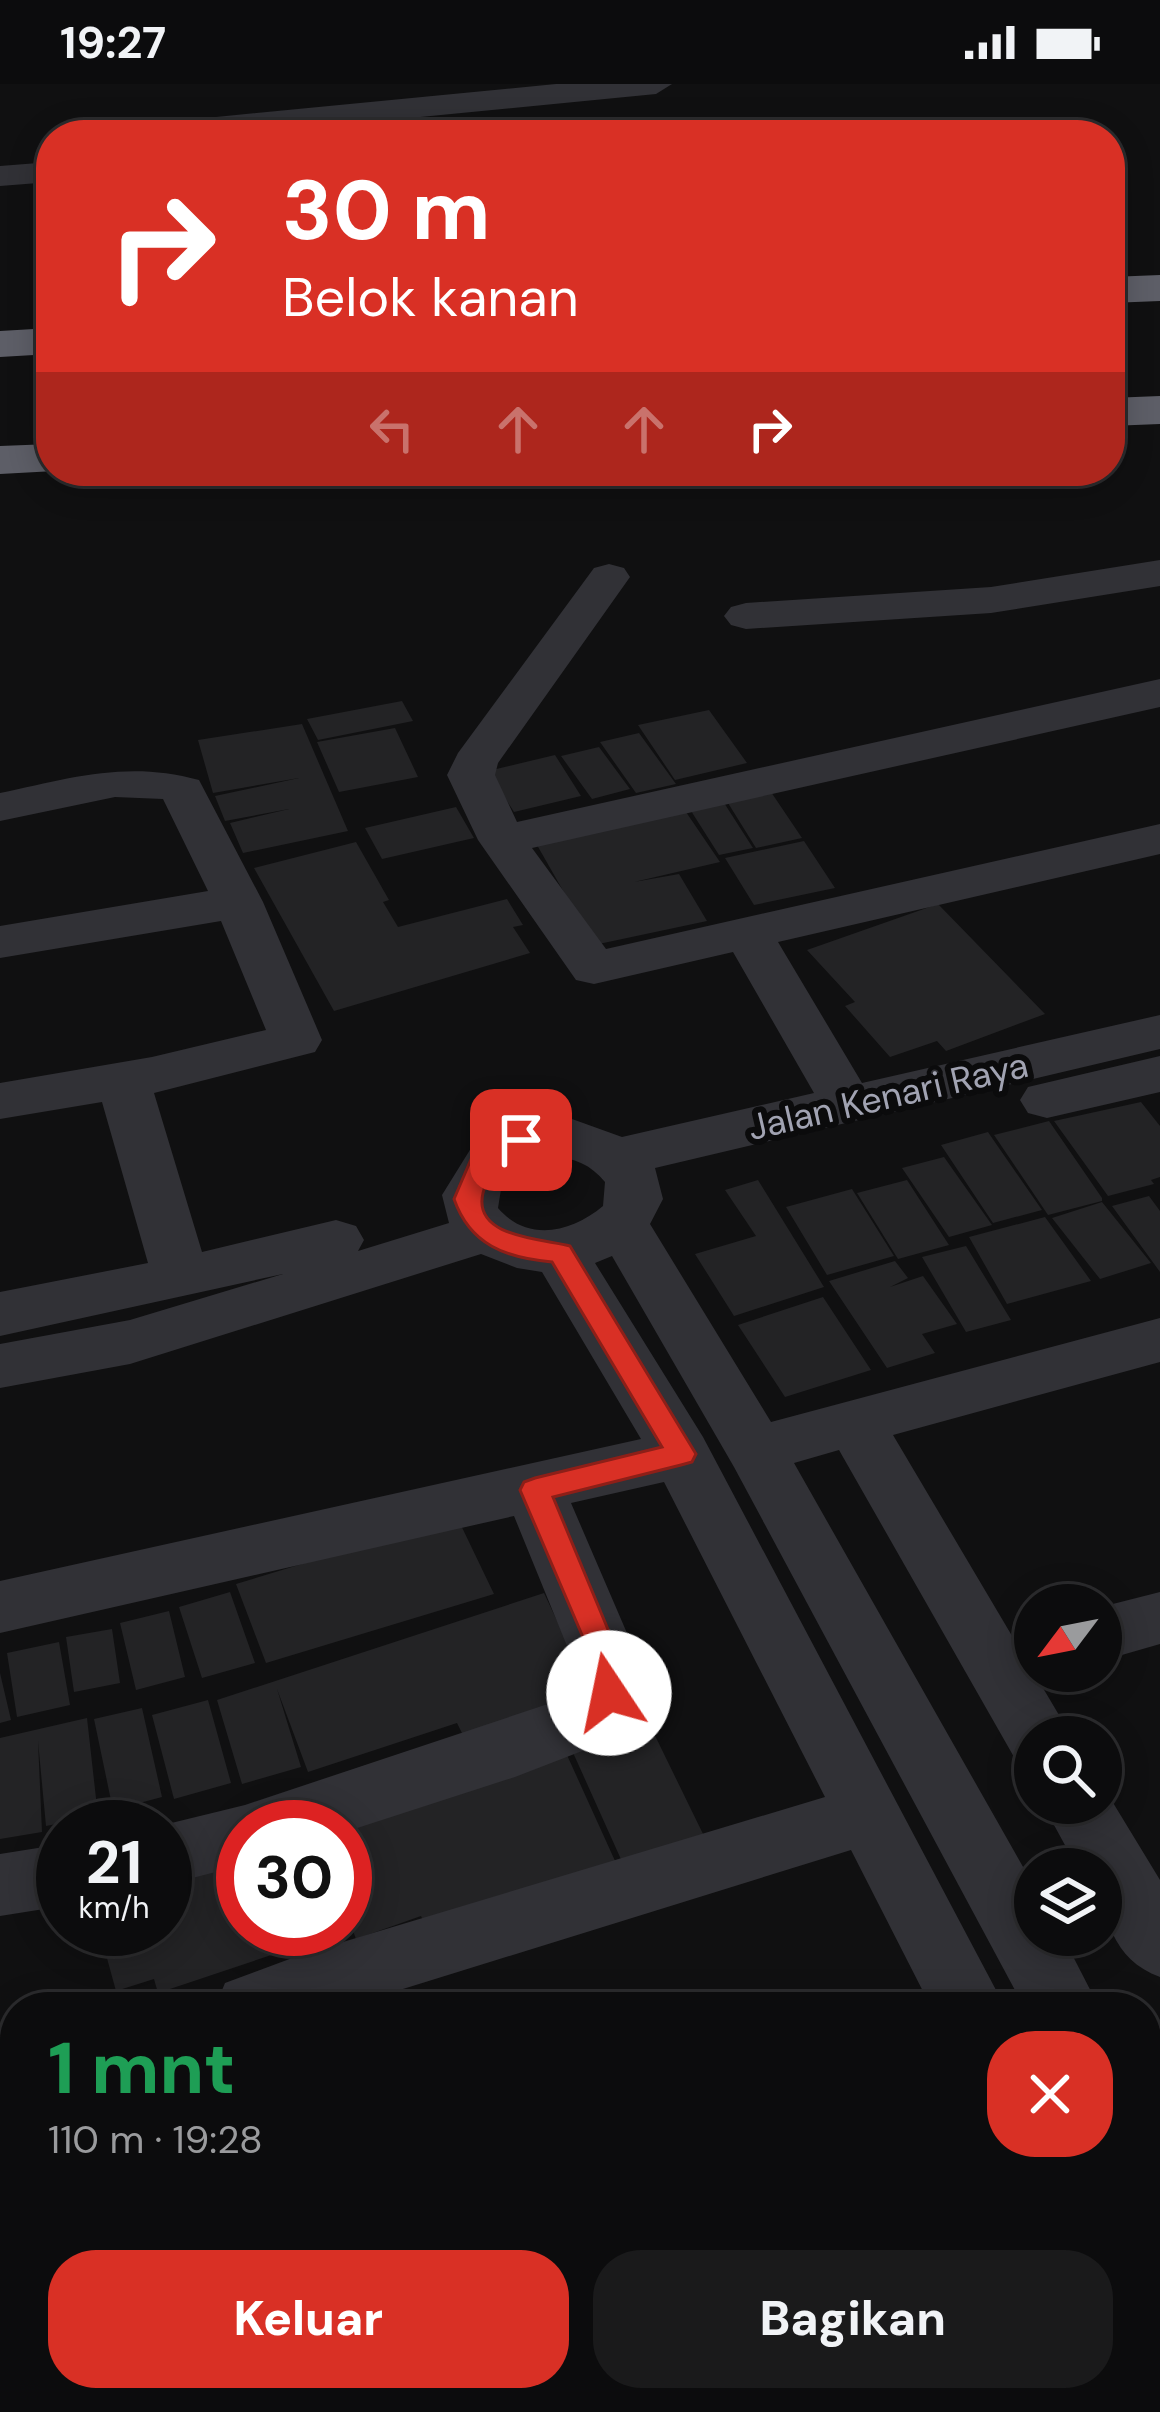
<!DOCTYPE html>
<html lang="id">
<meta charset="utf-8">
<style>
body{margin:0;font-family:"DM Sans",sans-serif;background:#1a1a1b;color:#f1f3f6;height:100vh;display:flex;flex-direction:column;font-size:45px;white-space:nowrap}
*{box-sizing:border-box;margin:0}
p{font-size:39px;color:#9a9b9d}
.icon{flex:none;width:66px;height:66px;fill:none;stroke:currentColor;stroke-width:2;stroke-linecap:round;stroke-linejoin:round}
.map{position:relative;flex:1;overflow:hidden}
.panel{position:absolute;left:0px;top:1908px;width:1161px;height:420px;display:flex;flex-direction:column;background:#0c0c0d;border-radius:48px 48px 0 0;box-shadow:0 6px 30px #0003,0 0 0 3px #2c2c2e}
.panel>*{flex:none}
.hud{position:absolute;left:36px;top:36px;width:1089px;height:366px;border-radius:48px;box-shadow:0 6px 30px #0003,0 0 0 3px #2c2c2e;background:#d93025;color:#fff;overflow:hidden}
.needle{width:78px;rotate:238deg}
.fabs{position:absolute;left:1014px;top:1500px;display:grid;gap:24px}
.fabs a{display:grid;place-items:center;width:108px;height:108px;border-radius:50%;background:#0c0c0d;box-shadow:0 6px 30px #0003,0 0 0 3px #2c2c2e;font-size:60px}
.speed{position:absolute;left:36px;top:1716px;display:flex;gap:24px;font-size:60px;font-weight:700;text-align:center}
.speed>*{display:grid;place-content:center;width:156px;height:156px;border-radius:50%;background:#0c0c0d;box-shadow:0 6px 30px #0003,0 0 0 3px #2c2c2e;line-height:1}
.speed small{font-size:30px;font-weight:400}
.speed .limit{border:18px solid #d22;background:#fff;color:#111}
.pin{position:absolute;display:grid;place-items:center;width:102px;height:102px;color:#fff;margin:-51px;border-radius:24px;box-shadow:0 6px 18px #0006}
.me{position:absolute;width:132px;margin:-66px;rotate:349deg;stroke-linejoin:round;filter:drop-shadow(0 0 9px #0008)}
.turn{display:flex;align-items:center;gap:42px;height:252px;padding:0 48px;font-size:54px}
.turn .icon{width:156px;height:156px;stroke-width:2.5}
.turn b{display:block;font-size:84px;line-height:102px}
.lanes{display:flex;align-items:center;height:114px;padding:0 48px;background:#0003;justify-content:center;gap:60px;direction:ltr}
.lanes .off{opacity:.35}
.round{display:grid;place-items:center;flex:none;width:126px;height:126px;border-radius:48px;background:#1a1a1b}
.overview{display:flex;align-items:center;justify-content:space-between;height:204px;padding:0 48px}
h1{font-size:72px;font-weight:800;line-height:90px;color:#1e9e55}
.cta{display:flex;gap:24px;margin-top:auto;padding:24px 48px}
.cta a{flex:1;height:138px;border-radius:48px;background:#d93025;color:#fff;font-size:48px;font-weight:800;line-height:138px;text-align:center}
.cta a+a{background:#1a1a1b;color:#f1f3f6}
.status{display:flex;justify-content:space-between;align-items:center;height:84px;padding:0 60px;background:#0c0c0d;direction:ltr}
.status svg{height:33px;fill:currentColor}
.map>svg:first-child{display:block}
.building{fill:#232325}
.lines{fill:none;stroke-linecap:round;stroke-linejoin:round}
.minor{fill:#313136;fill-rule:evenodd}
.highway{fill:#5d5e67;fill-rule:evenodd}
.route{fill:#d93025;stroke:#8d1f18;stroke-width:3}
.labels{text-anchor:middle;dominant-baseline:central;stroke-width:12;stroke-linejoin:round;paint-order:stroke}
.street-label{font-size:36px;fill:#a1a3b2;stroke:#0b0b0c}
</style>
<div class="status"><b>19:27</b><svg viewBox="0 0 49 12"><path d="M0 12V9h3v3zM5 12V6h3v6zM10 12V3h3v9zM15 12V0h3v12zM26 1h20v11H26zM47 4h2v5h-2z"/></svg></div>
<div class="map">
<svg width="1160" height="2328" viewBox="0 0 1160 2328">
<rect width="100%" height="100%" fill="#101011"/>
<!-- building -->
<path class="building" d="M 402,617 L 413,637 L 318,656 L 307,635 Z
M 709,626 L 747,679 L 675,696 L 638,641 Z
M 302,640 L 348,747 L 243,769 L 230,739 L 289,725 L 225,737 L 215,712 L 299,694 L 213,709 L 198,656 Z
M 395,644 L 418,693 L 339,708 L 317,658 Z
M 639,649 L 676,700 L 636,709 L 600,658 Z
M 599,663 L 630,705 L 592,715 L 561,672 Z
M 555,671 L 581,712 L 514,728 L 488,687 Z
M 767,702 L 802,754 L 756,764 L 723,711 Z
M 719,711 L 753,764 L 719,771 L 686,719 Z
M 456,723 L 474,754 L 382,775 L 365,744 Z
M 686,728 L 720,778 L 634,798 L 679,790 L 707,837 L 594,861 L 537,761 Z
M 804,757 L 835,804 L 754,821 L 725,774 Z
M 356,758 L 389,816 L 383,818 L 398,843 L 507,815 L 523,841 L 513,843 L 530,869 L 334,927 L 254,784 Z
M 938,820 L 1045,930 L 946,967 L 937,957 L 890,973 L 845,922 L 855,918 L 807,866 Z
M 1141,1018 L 1160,1042 L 1160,1093 L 1151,1096 L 1154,1100 L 1108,1112 L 1054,1037 Z
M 1049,1037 L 1102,1114 L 1102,1117 L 1048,1131 L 994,1051 Z
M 988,1048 L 990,1051 L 1042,1126 L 993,1139 L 941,1061 Z
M 944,1073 L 992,1141 L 949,1153 L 902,1084 Z
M 758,1096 L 824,1203 L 734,1232 L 695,1170 L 756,1152 L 725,1106 Z
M 907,1096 L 949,1161 L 898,1175 L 857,1109 Z
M 852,1105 L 894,1172 L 827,1191 L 786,1123 Z
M 1149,1112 L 1160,1127 L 1160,1188 L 1112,1122 Z
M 1102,1118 L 1151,1179 L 1100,1195 L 1052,1134 Z
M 1045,1133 L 1091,1197 L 1007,1220 L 969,1153 Z
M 966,1162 L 1011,1236 L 966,1248 L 922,1173 Z
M 895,1177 L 908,1194 L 890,1203 L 923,1192 L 957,1240 L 922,1250 L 935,1269 L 887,1284 L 829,1197 Z
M 823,1213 L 871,1286 L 785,1313 L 738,1241 Z
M 457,1433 L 494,1510 L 266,1579 L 236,1500 Z
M 230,1508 L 255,1579 L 202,1594 L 179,1523 Z
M 544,1509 L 591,1609 L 463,1651 L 457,1639 L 308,1688 L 277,1605 L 301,1683 L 242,1700 L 217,1616 Z
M 169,1527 L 185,1593 L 136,1606 L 120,1539 Z
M 112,1545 L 120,1599 L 74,1608 L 66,1553 Z
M 59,1558 L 70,1621 L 17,1633 L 7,1569 Z
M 0,1589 L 11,1636 L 0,1639 Z
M 208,1616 L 231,1699 L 174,1715 L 152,1631 Z
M 142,1624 L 162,1713 L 113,1726 L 94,1635 Z
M 643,1627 L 705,1754 L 624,1782 L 566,1653 Z
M 87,1634 L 98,1732 L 46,1742 L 38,1657 L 42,1748 L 0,1755 L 0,1654 Z
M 562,1660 L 616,1779 L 425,1841 L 421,1832 L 356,1855 L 352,1844 L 158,1909 L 154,1895 L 116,1907 L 99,1845 L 165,1845 L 165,1792 L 243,1766 L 243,1845 L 345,1845 L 345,1743 L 315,1743 Z
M 834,1909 L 840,1923 L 795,1923 L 795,1922 Z
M 15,2226 L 15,2313 L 199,2313 L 203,2328 L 0,2328 L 0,2232 Z
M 265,2313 L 365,2313 L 370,2328 L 269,2328 Z
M 386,2313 L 718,2313 L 724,2328 L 391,2328 Z
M 807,2313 L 883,2313 L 847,2328 L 813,2328 Z"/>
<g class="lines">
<!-- minor -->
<path class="minor" d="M 556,0 L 672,0 L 656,10 L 237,51 L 208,51 L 199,43 L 216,33 Z
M 51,78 L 51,98 L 0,102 L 0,82 Z
M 1160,476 L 1160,502 L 991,529 L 746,545 L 731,541 L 724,532 L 731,523 L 746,519 L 991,503 Z
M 609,480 L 624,484 L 630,493 L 498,679 L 495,691 L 517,738 L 1160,595 L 1160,623 L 532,764 L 606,865 L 1160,740 L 1160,770 L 778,858 L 862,999 L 1160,931 L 1160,965 L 655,1084 L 663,1115 L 650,1140 L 771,1338 L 1160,1234 L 1160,1278 L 893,1351 L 1072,1653 L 1035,1653 L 1035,1681 L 1014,1673 L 839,1366 L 794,1379 L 1035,1804 L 1035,1851 L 1062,1851 L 1099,1923 L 1024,1923 L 734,1383 L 612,1172 L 595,1179 L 703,1353 L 1005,1923 L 931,1923 L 851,1766 L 345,1923 L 215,1923 L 225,1899 L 303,1870 L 825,1713 L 664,1398 L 571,1419 L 642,1584 L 642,1609 L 626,1650 L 515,1693 L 345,1748 L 345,1743 L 243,1743 L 243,1781 L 165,1801 L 165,1743 L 155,1743 L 245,1721 L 575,1611 L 576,1584 L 514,1432 L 0,1549 L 0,1497 L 641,1355 L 542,1188 L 517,1184 L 481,1170 L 130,1280 L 0,1304 L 0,1260 L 130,1236 L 283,1190 L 0,1252 L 0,1208 L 148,1179 L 102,1018 L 0,1035 L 0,999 L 152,973 L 266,946 L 221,837 L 0,874 L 0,842 L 208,807 L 163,715 L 115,713 L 0,737 L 0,709 C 70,694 128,676 199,696 L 263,818 L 322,956 L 315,968 L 154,1009 L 202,1168 L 336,1136 L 356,1142 L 364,1156 L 358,1167 L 449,1139 L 442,1111 L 473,1061 L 499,1045 L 524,1037 L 572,1035 L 622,1053 L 814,1009 L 733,868 L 594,900 L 576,896 L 478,756 L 447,691 L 458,669 L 594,484 ZM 552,1073 C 574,1073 591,1081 605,1098 L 603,1122 C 572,1148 528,1159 498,1124 L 502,1099 L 533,1074 Z
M 1160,972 L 1160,1008 L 1047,1034 L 1028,1029 L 1020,1016 L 1028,1003 Z
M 1160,1508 L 1160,1560 L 1101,1577 L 1101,1523 Z
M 1101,1699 L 1160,1796 L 1160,1893 C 1113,1876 1101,1831 1101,1785 L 1078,1785 L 1042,1719 L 1101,1719 Z
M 63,1760 L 63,1822 L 0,1832 L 0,1770 Z
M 1146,2037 L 1160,2043 L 1160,2136 L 1146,2130 Z
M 1146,2224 L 1160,2230 L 1160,2328 L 1131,2320 L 1128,2313 L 1146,2313 Z
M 193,2313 L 275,2313 L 279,2328 L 197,2328 Z
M 938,2313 L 1052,2313 L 1045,2328 L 932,2328 Z"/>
<!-- highway -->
<path class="highway" d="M 1160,191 L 1160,217 L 1110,219 L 1110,193 Z
M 51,244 L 51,270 L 0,273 L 0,247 Z
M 1160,312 L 1160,340 L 1110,342 L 1110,314 Z
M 51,360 L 51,387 L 55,387 L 0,390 L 0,362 Z"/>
</g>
<!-- route -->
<path class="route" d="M 521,1047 L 534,1056 C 524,1070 507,1072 495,1083 C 490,1088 485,1101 483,1109 C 472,1154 544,1155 570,1162 L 696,1370 L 692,1378 L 681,1381 L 553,1413 L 624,1584 L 620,1619 L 609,1623 L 598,1619 C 589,1601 591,1577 585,1558 L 520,1406 L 524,1398 L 535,1394 L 662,1363 L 552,1178 C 506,1174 470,1161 454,1115 L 472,1073 Z"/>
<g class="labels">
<!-- street labels -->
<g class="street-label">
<text transform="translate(888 1012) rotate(-13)">Jalan Kenari Raya</text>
</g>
</g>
</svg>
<div class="fabs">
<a><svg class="needle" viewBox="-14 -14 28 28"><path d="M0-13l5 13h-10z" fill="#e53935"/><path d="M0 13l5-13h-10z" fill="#9a9b9d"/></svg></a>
<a><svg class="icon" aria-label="search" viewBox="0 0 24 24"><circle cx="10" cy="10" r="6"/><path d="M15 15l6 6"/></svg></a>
<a><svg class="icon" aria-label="layers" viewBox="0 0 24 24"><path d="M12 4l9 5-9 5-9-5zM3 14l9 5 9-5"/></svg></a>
</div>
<div class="speed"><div>21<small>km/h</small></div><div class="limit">30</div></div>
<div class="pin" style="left:521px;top:1056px;background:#d93025"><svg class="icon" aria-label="arrive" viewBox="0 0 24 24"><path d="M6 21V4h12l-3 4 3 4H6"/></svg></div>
<svg class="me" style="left:609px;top:1609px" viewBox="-20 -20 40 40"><circle r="19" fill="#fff"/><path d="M0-13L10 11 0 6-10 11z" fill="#d93025"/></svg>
<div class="hud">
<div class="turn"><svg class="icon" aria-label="right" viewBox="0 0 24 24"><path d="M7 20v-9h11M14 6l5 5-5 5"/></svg><div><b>30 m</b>Belok kanan</div></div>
<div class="lanes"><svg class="icon off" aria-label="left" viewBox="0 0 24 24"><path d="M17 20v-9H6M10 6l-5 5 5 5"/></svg><svg class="icon off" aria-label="ahead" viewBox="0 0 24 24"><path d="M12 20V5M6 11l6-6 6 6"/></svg><svg class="icon off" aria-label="ahead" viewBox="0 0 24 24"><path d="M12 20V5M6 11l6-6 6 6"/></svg><svg class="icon" aria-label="right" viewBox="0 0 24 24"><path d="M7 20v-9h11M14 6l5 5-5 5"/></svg></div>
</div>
<section class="panel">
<div class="overview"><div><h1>1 mnt</h1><p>110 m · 19:28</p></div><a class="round" style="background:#d93025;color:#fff"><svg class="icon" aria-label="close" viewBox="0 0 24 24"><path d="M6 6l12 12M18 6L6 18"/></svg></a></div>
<div class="cta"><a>Keluar</a><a>Bagikan</a></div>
</section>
</div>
